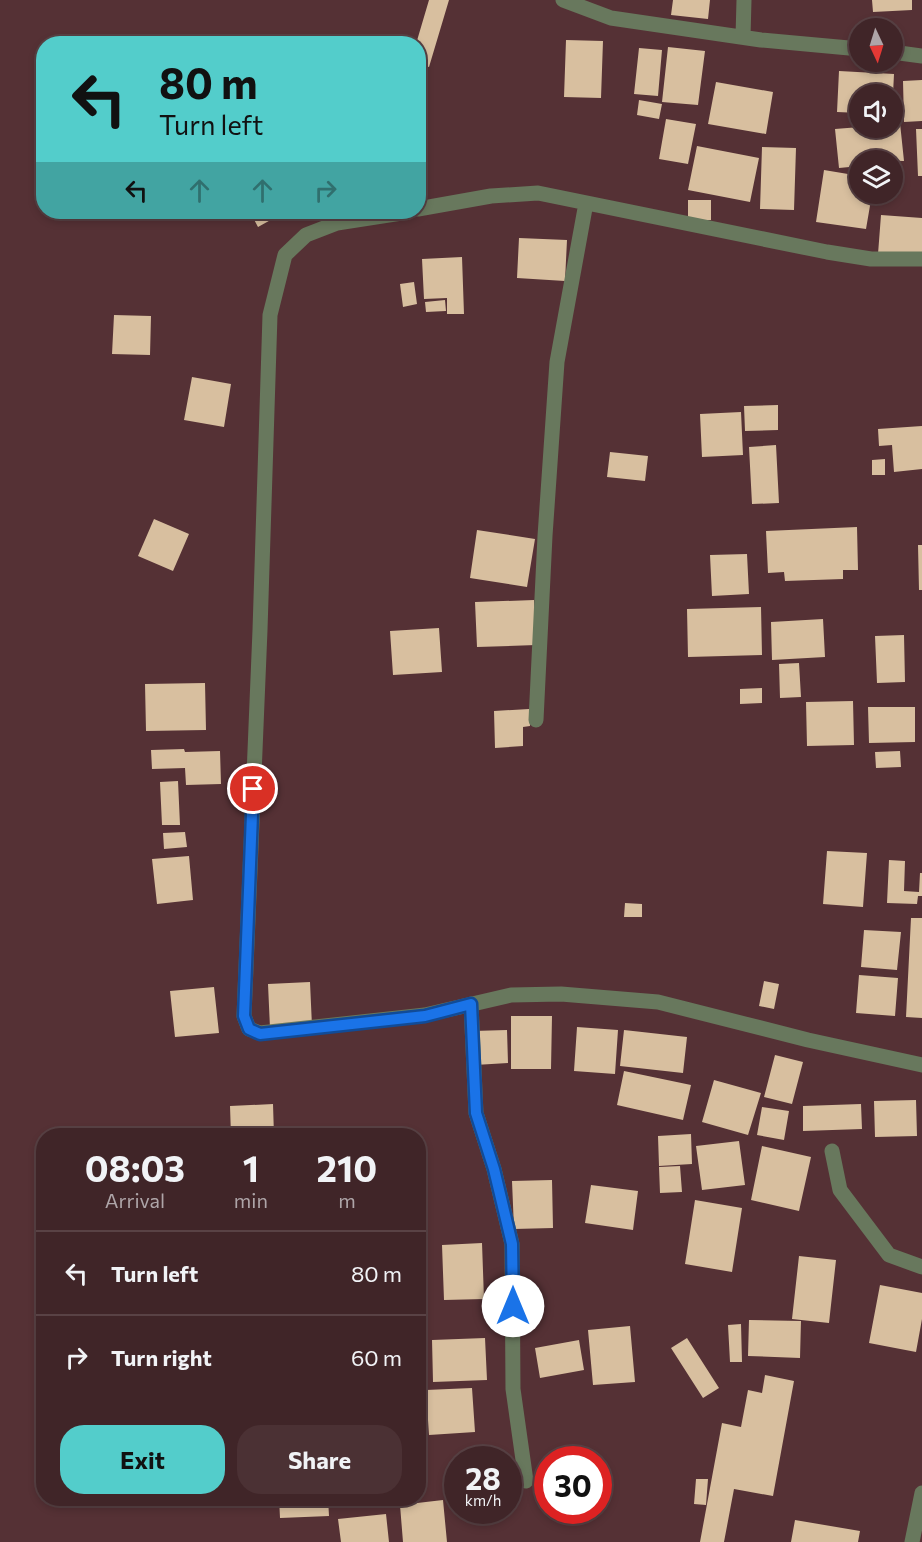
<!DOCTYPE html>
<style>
body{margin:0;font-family:Commissioner,sans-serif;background:#4b3134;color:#f1f3f6;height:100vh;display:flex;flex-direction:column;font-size:22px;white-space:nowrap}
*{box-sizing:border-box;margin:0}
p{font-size:20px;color:#aea5a8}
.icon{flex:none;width:33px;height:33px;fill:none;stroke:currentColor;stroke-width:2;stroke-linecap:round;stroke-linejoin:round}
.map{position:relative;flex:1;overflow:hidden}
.panel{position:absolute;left:36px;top:1128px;width:390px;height:378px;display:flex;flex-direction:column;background:#402528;border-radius:24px;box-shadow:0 3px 9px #0003,0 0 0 2px #594245}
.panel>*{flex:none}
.hud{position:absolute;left:36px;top:36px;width:390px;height:183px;border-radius:24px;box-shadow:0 3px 9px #0003,0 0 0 2px #594245;background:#53cdcb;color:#111;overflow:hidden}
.needle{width:39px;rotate:176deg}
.fabs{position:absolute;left:849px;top:18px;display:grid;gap:12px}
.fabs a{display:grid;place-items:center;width:54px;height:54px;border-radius:50%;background:#402528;box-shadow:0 3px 9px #0003,0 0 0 2px #594245;font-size:30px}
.speed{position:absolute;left:444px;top:1446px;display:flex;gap:12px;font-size:30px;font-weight:700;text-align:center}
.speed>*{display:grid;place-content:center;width:78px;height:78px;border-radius:50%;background:#402528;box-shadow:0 3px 9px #0003,0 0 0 2px #594245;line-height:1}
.speed small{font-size:15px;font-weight:400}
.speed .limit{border:9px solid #d22;background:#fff;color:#111}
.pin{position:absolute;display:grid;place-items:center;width:51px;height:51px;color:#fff;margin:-26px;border:3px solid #fff;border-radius:50%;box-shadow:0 2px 6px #0007}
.me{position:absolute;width:66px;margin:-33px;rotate:0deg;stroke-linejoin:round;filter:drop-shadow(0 0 4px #0008)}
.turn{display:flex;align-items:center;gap:21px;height:126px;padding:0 24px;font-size:27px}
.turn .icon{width:78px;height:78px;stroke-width:2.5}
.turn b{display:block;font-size:42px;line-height:51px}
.lanes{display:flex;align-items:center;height:57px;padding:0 24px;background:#0003;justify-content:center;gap:30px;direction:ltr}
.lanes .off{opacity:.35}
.eta{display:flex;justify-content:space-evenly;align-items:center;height:102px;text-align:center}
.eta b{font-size:36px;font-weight:700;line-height:42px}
.action{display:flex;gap:12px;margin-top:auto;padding:12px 24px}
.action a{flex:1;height:69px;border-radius:24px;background:#53cdcb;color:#111;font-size:24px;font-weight:700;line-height:69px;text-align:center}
.action a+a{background:#4b3134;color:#f1f3f6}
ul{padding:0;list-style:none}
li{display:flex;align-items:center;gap:18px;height:84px;padding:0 24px;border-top:2px solid #594245}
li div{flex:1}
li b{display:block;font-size:22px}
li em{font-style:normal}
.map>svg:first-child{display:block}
.building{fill:#d8bf9f}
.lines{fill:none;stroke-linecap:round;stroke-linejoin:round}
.minor{stroke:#68785d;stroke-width:15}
.route-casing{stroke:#114b97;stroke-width:15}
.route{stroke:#1a73e8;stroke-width:10}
</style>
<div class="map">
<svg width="922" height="1542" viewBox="0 0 922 1542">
<rect width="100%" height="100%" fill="#553135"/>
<!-- building -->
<path class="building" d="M 429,0 L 449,0 L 429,67 L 418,64 L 418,44 L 416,44 Z
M 673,0 L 710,0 L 708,19 L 671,15 Z
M 872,0 L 912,0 L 912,10 L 873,12 Z
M 566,40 L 603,41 L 601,98 L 564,97 Z
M 668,47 L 705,51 L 698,105 L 662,102 Z
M 639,48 L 662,50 L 658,96 L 634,94 Z
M 839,71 L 894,74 L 893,94 L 860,94 L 860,113 L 837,112 Z
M 922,80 L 922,121 L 904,122 L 903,81 Z
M 716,82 L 773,92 L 766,134 L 708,124 Z
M 639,100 L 662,104 L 659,119 L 637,115 Z
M 666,119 L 696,124 L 688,164 L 659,159 Z
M 892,123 L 900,123 L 904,161 L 860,160 L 860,166 L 839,168 L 835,129 L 860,127 L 892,128 Z
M 916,129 L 922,129 L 922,176 L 918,176 Z
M 697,146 L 759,158 L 750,202 L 688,190 Z
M 762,147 L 796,148 L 794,210 L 760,209 Z
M 824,170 L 860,176 L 860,194 L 872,194 L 866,229 L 816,222 Z
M 688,200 L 711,200 L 711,220 L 688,220 Z
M 250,212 L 285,212 L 258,227 Z
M 881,215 L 922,218 L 922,258 L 878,254 Z
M 519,238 L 567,240 L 565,281 L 517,278 Z
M 462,257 L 464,314 L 447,314 L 447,298 L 424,299 L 422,259 Z
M 414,282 L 417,304 L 403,307 L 400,284 Z
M 445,300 L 446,311 L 426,312 L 425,302 Z
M 114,315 L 151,316 L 150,355 L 112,354 Z
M 192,377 L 231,384 L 224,427 L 184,420 Z
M 778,405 L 778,430 L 745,431 L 744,406 Z
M 741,412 L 743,455 L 702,457 L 700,414 Z
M 922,426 L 922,469 L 894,472 L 892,445 L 879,446 L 878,429 Z
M 776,445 L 779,503 L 752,504 L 749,447 Z
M 610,452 L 648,456 L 645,481 L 607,477 Z
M 885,459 L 885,475 L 872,475 L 872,460 Z
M 154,519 L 189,534 L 173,571 L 138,556 Z
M 857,527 L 858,570 L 843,570 L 843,579 L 785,581 L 784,572 L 768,573 L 766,531 Z
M 477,530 L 535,539 L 527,587 L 470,578 Z
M 918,545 L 922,545 L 922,590 L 919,590 Z
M 747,554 L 749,594 L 712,596 L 710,555 Z
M 534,600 L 536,645 L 477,647 L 475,602 Z
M 761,607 L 762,655 L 688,657 L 687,609 Z
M 823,619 L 825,657 L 772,660 L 771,622 Z
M 439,628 L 442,672 L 393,675 L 390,631 Z
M 904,635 L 905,682 L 877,683 L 875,636 Z
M 799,663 L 801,697 L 780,698 L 779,664 Z
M 205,683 L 206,730 L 146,731 L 145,684 Z
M 762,688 L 762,703 L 740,704 L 740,689 Z
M 853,701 L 854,745 L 807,746 L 806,702 Z
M 868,707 L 915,707 L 915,742 L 869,743 Z
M 529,709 L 530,726 L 523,727 L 523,746 L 495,748 L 494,711 Z
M 184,749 L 185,752 L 220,751 L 221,784 L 186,785 L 185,768 L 152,769 L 151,750 Z
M 900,751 L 901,767 L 876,768 L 875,752 Z
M 178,781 L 180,825 L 162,825 L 160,782 Z
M 185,832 L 187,847 L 164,849 L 163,833 Z
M 827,851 L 867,853 L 863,907 L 823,904 Z
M 189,856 L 193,900 L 157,904 L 152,859 Z
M 889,860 L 905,861 L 904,891 L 919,892 L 920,873 L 922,873 L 922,896 L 918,896 L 917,904 L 887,903 Z
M 625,903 L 642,904 L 642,917 L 624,917 Z
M 911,918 L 922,918 L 922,1018 L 906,1017 Z
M 864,930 L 901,932 L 897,970 L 861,967 Z
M 859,975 L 898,978 L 895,1016 L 856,1013 Z
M 764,981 L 779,984 L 774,1009 L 759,1006 Z
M 310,982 L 312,1026 L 270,1028 L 268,984 Z
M 214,987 L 219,1033 L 175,1037 L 170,991 Z
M 511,1016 L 552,1016 L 551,1069 L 511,1069 Z
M 577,1027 L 618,1030 L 615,1074 L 574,1071 Z
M 507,1030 L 508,1063 L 475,1065 L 473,1031 Z
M 624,1030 L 687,1037 L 683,1073 L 620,1066 Z
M 775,1055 L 803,1062 L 792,1104 L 764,1097 Z
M 624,1071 L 691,1085 L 683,1120 L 617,1105 Z
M 714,1080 L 761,1093 L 748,1135 L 702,1122 Z
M 916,1100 L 917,1136 L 875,1137 L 874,1101 Z
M 273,1104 L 274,1136 L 231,1136 L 230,1106 Z
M 861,1104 L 862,1129 L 803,1131 L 803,1106 Z
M 762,1107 L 789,1111 L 784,1140 L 757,1135 Z
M 691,1134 L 692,1164 L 659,1166 L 658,1136 Z
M 739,1141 L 745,1185 L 702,1190 L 696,1146 Z
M 762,1146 L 811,1157 L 799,1211 L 751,1200 Z
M 680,1166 L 682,1192 L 660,1193 L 659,1167 Z
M 552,1180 L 553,1228 L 514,1229 L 512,1181 Z
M 591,1185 L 638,1191 L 633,1230 L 585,1223 Z
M 695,1200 L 742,1208 L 732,1272 L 685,1264 Z
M 482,1243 L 484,1299 L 444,1300 L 442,1245 Z
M 799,1256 L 836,1260 L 829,1323 L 792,1319 Z
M 880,1285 L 922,1293 L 922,1319 L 916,1352 L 869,1343 Z
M 749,1320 L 801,1321 L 800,1358 L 748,1356 Z
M 741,1324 L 742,1362 L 730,1362 L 728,1325 Z
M 630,1326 L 635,1382 L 593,1385 L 588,1330 Z
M 485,1338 L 487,1380 L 433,1382 L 432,1340 Z
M 687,1338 L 719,1388 L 703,1398 L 671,1348 Z
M 579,1340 L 584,1370 L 540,1378 L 535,1348 Z
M 765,1375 L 794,1381 L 773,1496 L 734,1489 L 724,1542 L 700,1542 L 722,1423 L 741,1427 L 748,1390 L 762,1393 Z
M 472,1388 L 475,1432 L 429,1435 L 426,1390 Z
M 696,1479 L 708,1479 L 706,1505 L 694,1504 Z
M 279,1498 L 328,1498 L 329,1516 L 280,1518 Z
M 443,1500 L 447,1542 L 403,1542 L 400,1505 Z
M 386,1514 L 389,1542 L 341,1542 L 338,1519 Z
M 795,1520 L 860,1531 L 858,1542 L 791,1542 Z"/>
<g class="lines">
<!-- minor -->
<path class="minor" d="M 563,0 L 611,18 L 761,40 L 860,49
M 743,37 L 744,0
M 892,52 L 922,56
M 418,209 L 491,196 L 538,193 L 827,252 L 871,259 L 922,259
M 408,212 L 337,223 L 306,235 L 285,255 L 270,315 L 260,630 L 244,1016 L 249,1029 L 260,1033 L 425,1015 L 511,995 L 561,994 L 658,1002 L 808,1040 L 922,1065
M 536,720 L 545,536 L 557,362 L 586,203
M 471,1004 L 476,1113 L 494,1169 L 512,1244 L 513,1389 L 526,1481
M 832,1151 L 840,1190 L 889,1255 L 922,1267
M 912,1542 L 922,1493"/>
</g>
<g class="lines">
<!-- route casing -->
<g class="route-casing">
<path id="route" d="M 253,789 L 244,1016 L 249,1029 L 260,1034 L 425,1016 L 471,1004 L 476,1113 L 494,1169 L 512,1244 L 513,1306"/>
</g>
<!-- route -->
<use href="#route" class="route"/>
</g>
</svg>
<div class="fabs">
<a><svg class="needle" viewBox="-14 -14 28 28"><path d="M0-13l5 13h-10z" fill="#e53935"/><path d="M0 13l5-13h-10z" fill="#aea5a8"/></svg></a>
<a><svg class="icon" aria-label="sound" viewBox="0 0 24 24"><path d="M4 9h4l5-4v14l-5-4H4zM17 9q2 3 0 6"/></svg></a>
<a><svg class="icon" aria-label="layers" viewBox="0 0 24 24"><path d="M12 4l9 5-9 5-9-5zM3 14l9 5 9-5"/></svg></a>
</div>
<div class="speed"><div>28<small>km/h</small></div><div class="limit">30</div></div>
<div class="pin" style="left:253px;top:789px;background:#d93025"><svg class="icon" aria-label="arrive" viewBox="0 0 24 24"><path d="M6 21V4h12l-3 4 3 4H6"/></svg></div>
<svg class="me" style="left:513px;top:1306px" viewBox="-20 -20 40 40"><circle r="19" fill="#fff"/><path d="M0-13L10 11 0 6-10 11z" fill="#1a73e8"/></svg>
<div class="hud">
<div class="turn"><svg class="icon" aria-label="left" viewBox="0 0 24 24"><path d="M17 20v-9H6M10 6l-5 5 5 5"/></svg><div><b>80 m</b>Turn left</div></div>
<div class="lanes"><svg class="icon" aria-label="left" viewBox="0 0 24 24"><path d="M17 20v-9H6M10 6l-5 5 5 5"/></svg><svg class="icon off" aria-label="ahead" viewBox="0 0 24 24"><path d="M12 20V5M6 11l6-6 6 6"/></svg><svg class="icon off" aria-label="ahead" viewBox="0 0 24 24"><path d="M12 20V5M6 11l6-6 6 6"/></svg><svg class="icon off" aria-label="right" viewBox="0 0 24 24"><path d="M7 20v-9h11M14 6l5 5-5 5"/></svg></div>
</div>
<section class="panel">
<div class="eta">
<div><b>08:03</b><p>Arrival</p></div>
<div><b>1</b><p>min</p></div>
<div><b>210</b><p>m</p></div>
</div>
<ul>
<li><svg class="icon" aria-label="left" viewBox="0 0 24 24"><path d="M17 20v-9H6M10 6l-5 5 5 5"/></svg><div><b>Turn left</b></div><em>80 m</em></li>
<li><svg class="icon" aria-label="right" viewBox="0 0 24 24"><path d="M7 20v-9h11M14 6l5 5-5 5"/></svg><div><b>Turn right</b></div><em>60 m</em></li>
</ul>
<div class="action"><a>Exit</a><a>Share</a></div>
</section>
</div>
